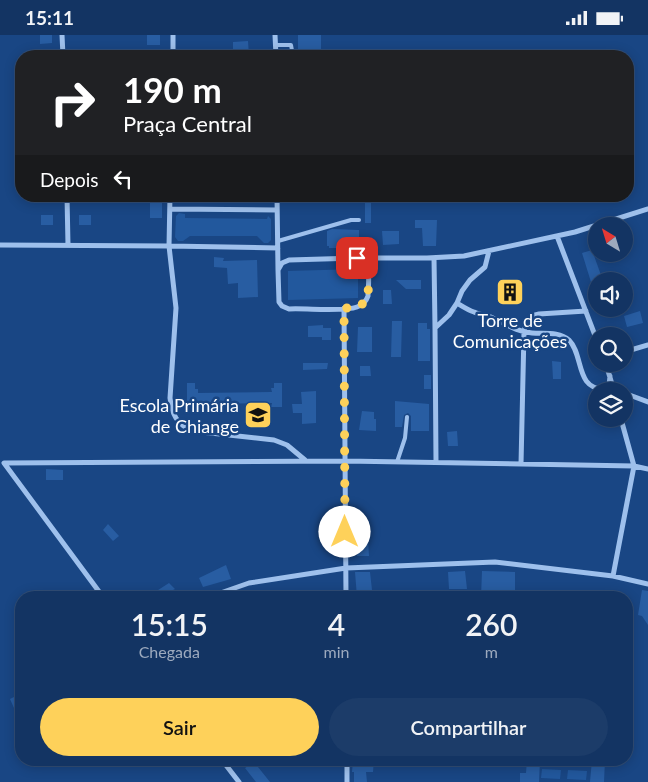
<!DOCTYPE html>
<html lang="pt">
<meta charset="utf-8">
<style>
body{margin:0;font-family:Lato,sans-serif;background:#1c3c69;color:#f1f3f6;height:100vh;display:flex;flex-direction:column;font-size:19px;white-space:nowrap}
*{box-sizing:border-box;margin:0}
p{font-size:16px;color:#9daabe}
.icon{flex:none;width:28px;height:28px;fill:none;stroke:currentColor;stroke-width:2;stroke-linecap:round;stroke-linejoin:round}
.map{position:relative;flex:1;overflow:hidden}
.side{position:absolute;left:15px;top:556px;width:618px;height:175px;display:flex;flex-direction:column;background:#133463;border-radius:20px;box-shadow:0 2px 12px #0003,0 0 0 1px #324f78}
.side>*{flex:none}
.banner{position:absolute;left:15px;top:15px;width:619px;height:152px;border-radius:20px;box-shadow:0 2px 12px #0003,0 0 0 1px #324f78;background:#202124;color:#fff;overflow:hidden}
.needle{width:32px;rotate:322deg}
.fabs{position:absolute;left:588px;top:182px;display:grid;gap:10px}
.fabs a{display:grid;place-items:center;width:45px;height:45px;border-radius:50%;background:#133463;box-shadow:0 2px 12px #0003,0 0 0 1px #324f78;font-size:25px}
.pin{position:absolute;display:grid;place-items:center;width:42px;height:42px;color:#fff;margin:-21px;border-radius:10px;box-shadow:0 2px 8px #0006}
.me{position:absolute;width:55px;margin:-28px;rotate:0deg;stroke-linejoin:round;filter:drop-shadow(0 0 4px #0008)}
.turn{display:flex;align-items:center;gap:18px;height:105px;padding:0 25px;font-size:22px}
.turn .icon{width:65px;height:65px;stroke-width:2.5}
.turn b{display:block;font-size:35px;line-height:42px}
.then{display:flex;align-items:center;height:48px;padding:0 25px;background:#0003;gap:10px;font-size:19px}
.eta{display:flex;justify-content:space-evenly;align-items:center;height:85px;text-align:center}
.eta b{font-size:30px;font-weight:600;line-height:35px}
.button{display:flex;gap:10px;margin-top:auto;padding:10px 25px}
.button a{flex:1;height:58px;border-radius:30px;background:#fed15a;color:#111;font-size:20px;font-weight:600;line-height:58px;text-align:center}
.button a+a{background:#1c3c69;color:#f1f3f6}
.status{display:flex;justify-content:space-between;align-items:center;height:35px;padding:0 25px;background:#133463;direction:ltr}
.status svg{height:14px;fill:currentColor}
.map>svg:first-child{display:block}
.green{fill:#22589d}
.building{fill:#285da2}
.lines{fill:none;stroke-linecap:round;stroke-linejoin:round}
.service{stroke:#9ec0ec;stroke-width:4}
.minor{stroke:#9ec0ec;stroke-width:5}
.route{stroke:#fed15a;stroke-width:9;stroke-dasharray:0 16.2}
.labels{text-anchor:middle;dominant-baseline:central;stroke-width:5;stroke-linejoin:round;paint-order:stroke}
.poi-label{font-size:18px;fill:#fff;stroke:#194684}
</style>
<div class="status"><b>15:11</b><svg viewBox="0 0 49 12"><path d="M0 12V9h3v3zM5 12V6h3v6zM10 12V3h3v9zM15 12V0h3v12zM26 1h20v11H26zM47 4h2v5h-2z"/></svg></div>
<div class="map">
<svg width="648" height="747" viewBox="0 0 648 747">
<rect width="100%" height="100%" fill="#194684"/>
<!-- green -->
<path class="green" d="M 178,161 L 268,161 L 268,168 L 178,168 Z
M 179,178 L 185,179 L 185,183 L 267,184 L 268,181 L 271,184 L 271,205 L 268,208 L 264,208 L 257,201 L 190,201 L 183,206 L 178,206 L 175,202 L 176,181 Z
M 358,234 L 358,263 L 288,265 L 288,236 Z
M 542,734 L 561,735 L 560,744 L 541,743 Z
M 568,735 L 587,736 L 586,745 L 567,744 Z"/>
<!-- building -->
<path class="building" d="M 40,0 L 52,0 L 52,8 L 40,9 Z
M 147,0 L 160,0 L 160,10 L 147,10 Z
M 298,0 L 321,0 L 321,21 L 315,21 L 315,15 L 298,16 Z
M 248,6 L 249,21 L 233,21 L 233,7 Z
M 150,161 L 162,161 L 162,183 L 150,183 Z
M 365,163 L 371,163 L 371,188 L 365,188 Z
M 41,180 L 53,180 L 53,190 L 41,190 Z
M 79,180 L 91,180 L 91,190 L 79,190 Z
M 415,185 L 437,185 L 436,211 L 423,211 L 422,193 L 415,193 Z
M 332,194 L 359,195 L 359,211 L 357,211 L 357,213 L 329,213 L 329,211 L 327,211 L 327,196 Z
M 382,196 L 399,196 L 399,209 L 383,210 Z
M 592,215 L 602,243 L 591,247 L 582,218 Z
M 214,222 L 224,223 L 223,226 L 257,225 L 258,262 L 238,263 L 238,248 L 228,249 L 227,233 L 214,232 Z
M 396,245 L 421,245 L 421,254 L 406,254 Z
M 383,255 L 391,255 L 392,269 L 383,269 Z
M 640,276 L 643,288 L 627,292 L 624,281 Z
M 392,286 L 402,286 L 401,322 L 391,322 Z
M 418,288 L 427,288 L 427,294 L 430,294 L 430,326 L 418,326 Z
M 323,290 L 323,293 L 331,293 L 331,305 L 322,305 L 322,302 L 308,302 L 308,291 Z
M 358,292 L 372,292 L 372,317 L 357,317 Z
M 552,326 L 561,327 L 561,344 L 553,344 Z
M 303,328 L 328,328 L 327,334 L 303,335 Z
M 360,331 L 370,331 L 371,341 L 360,341 Z
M 424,340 L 431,340 L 431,354 L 424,354 Z
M 187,348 L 195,348 L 195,354 L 198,354 L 198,358 L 272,357 L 271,353 L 274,353 L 274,348 L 282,348 L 282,372 L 271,372 L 272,368 L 198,369 L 197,373 L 187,373 Z
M 316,356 L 316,388 L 302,389 L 302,378 L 293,378 L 292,369 L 302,369 L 301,357 Z
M 395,366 L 429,369 L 429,396 L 411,396 L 411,381 L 408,378 L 404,380 L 402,392 L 395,392 Z
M 362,376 L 374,377 L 374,384 L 376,384 L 376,396 L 359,395 Z
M 457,396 L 458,411 L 448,411 L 447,397 Z
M 46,434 L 63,435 L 63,445 L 46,445 Z
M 108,489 L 119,501 L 113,506 L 103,495 Z
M 359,506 L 368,506 L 369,521 L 357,521 L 357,512 L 359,512 Z
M 226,530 L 231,544 L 203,552 L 199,543 Z
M 465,536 L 467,554 L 449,554 L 448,537 Z
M 482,536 L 515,537 L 515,562 L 481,562 Z
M 355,537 L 370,537 L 372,555 L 365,555 L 365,562 L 357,562 Z
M 169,548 L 175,554 L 159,562 L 155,557 Z
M 642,555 L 648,556 L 648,590 L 642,581 L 638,580 Z
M 18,660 L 21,668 L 14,673 L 10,664 Z
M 353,725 L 374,725 L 373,737 L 366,737 L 367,747 L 354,747 L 354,737 L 352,737 Z
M 527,725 L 540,725 L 539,747 L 520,747 L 520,738 L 526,738 Z
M 592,725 L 605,725 L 604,747 L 590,747 Z
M 254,727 L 270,747 L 256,747 L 245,733 Z"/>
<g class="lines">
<!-- service -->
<path class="service" d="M 276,10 L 291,10 L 293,21
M 278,206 L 351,185 L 359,185
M 397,427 L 405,403 L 407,382"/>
<!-- minor -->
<path class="minor" d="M 62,0 L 63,21
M 275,0 L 276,21
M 173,21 L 173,0
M 67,161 L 68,210
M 170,161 L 169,211 L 176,273 L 170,363 C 172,380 177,389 192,396 L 274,405 L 287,410 L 305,425
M 277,161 L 278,235
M 170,174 L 277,175
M 557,201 L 596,303
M 0,210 L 169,211 L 278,213
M 357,223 L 427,223 L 464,221 L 575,197 L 648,174
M 357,223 C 373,228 368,248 368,261 C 366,267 363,270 357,272 C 344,277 306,273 289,274 L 282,271 L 279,267 L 278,235 L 282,228 L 289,225 Z
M 434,223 L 435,293 L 449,280 L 457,268 L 462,256 L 470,245 L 485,232 L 489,216
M 457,268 C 462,271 468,275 474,277 C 480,280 487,280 493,283 C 506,289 517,297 532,298 C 544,299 559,296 569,305 C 584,320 575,355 605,354 L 609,351 L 610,341
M 344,273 L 346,562
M 435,293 L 436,427
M 624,317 L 648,310
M 606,329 L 614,356
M 624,358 L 648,367
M 521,429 L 524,297 C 526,287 528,281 539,279 L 586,276
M 613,541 L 634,431 L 621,384
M 103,562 L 4,428 L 345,426 L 634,431 L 648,434
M 209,562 L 249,548 L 346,533 L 495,527 L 613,541 L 648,549
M 222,725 L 239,747
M 347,725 L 347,747"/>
</g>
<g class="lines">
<!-- route -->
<path class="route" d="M 345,497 L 344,273 C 354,273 364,272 368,261 C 368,248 373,228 357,223"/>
</g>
<!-- icons -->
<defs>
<g id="building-square" transform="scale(1.4375)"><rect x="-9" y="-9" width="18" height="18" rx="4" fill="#fed15a" stroke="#194684"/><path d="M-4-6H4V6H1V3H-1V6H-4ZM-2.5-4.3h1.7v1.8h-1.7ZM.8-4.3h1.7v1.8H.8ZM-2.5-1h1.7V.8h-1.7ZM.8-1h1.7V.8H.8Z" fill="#111"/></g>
<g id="school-square" transform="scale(1.4375)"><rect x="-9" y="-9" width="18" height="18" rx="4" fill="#fed15a" stroke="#194684"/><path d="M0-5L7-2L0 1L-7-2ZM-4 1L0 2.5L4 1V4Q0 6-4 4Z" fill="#111"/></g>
</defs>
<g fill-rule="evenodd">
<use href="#building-square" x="510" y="257"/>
<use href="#school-square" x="258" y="380"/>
</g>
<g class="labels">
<!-- poi labels -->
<g class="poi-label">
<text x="510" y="285">Torre de<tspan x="510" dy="21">Comunicações</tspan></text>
<text x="239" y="370" text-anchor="end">Escola Primária<tspan x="239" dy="21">de Chiange</tspan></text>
</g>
</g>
</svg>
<div class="fabs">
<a><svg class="needle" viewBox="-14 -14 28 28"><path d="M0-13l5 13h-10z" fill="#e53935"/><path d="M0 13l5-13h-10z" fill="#9daabe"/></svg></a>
<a><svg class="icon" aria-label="sound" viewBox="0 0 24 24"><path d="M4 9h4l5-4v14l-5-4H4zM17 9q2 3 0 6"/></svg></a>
<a><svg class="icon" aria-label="search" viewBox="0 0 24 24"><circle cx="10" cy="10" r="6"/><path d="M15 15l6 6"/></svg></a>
<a><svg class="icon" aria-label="layers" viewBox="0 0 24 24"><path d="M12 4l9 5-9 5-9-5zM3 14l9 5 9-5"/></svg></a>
</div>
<div class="pin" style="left:357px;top:223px;background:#d93025"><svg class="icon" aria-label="arrive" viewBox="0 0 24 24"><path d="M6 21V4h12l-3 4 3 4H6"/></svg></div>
<svg class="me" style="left:345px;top:497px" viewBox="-20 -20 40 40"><circle r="19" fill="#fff"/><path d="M0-13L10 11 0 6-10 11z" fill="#fed15a"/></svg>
<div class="banner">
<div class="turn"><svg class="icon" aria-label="right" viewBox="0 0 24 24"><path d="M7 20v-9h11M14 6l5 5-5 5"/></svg><div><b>190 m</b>Praça Central</div></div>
<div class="then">Depois<svg class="icon" aria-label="left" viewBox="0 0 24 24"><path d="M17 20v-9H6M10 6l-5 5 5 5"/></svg></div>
</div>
<section class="side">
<div class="eta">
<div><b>15:15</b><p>Chegada</p></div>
<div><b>4</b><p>min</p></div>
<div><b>260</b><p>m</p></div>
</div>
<div class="button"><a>Sair</a><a>Compartilhar</a></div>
</section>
</div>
